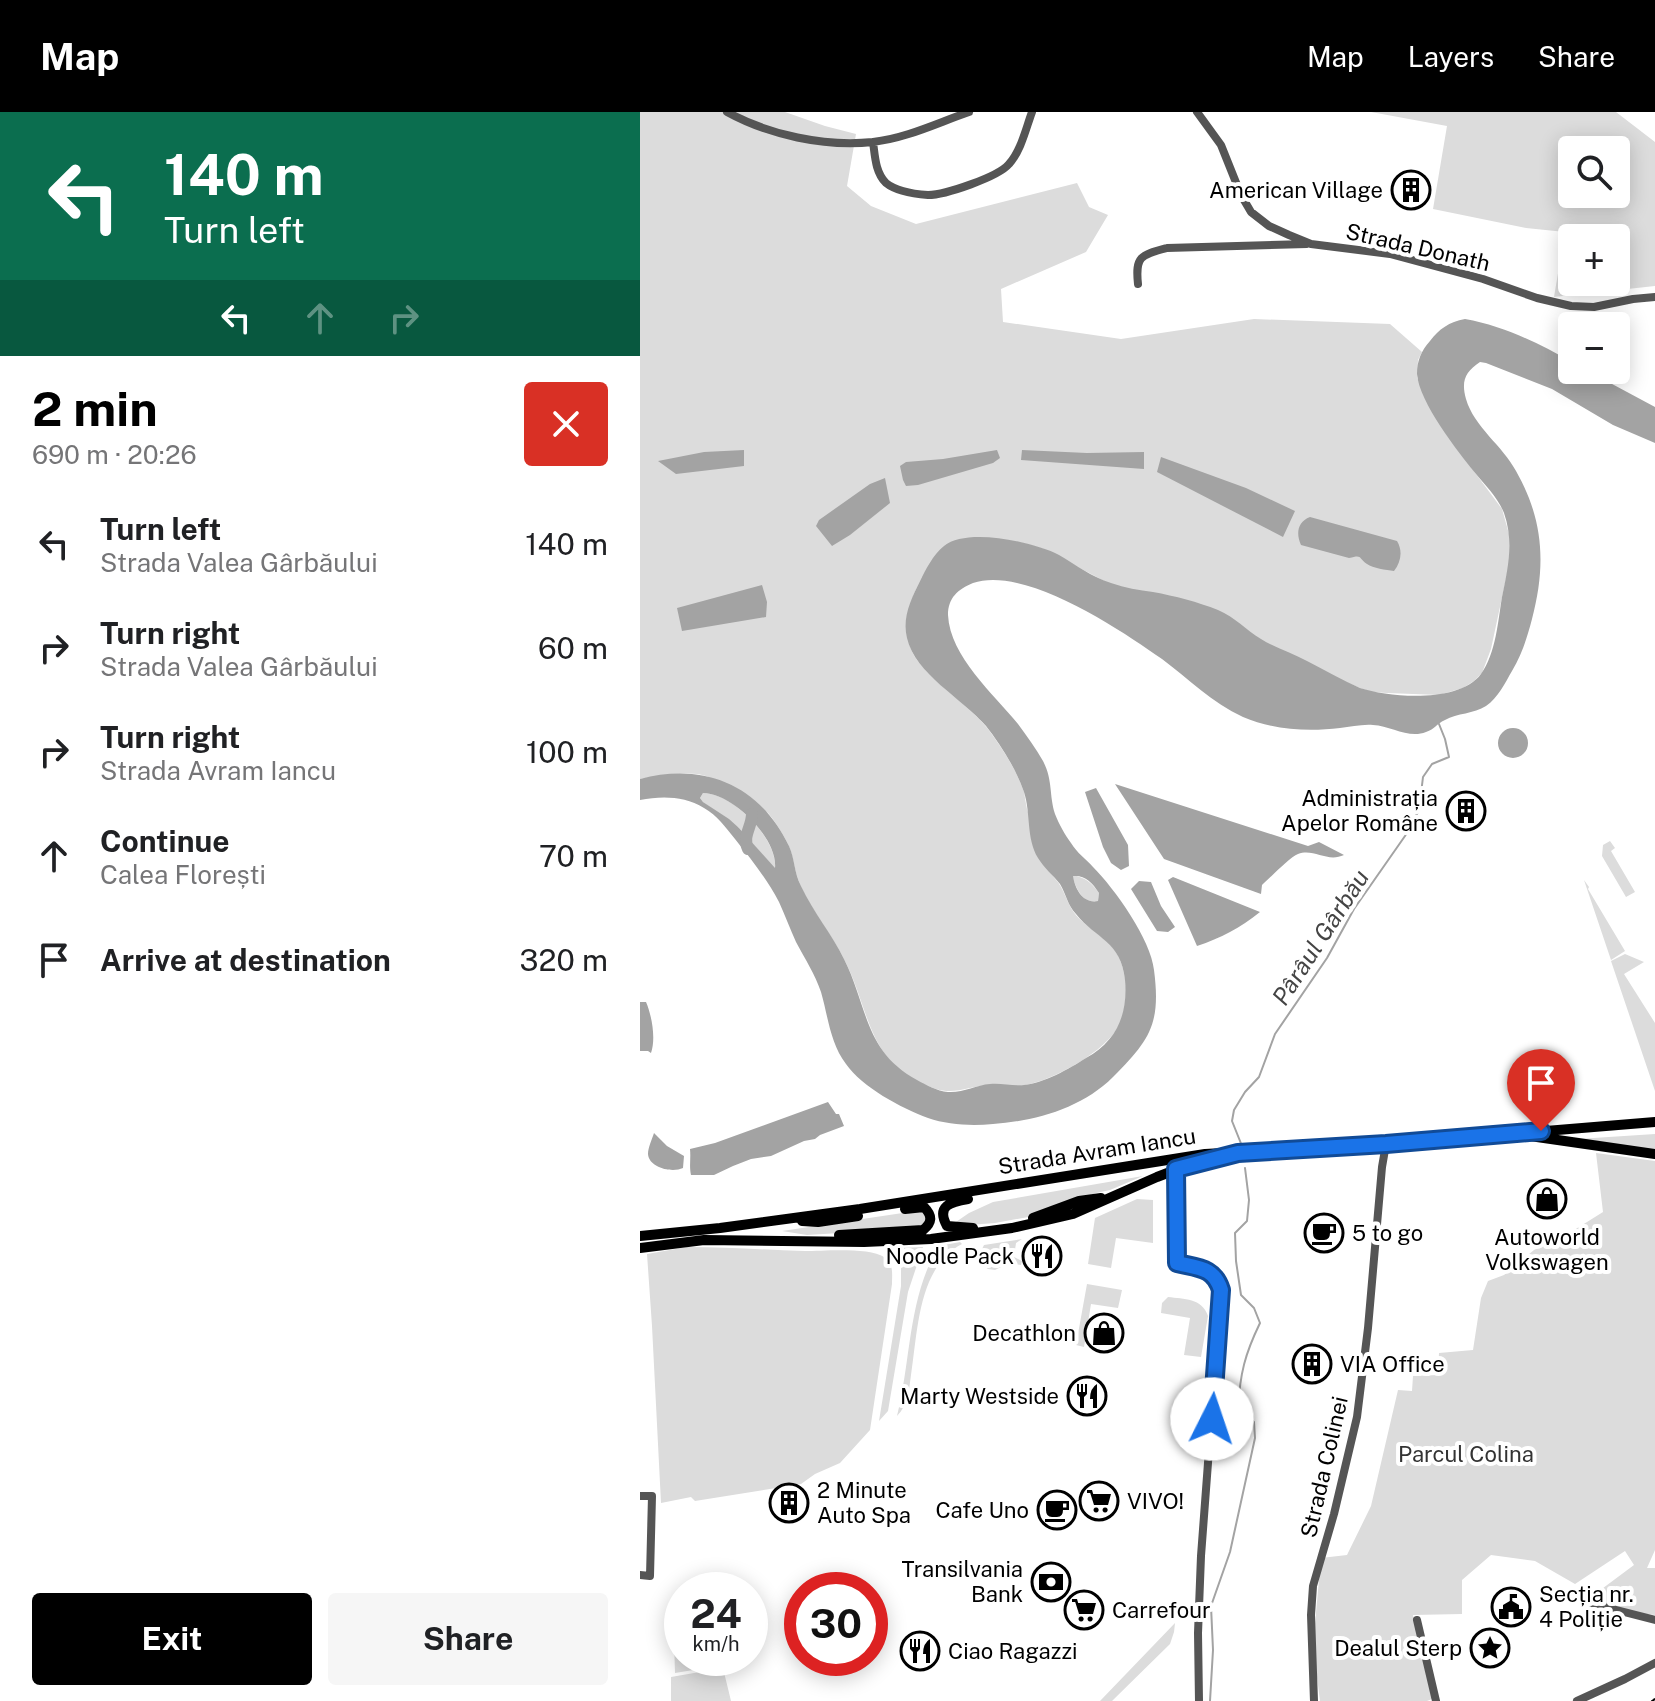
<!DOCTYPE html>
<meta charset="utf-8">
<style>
body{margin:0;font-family:"Public Sans",sans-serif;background:#f6f6f6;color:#202124;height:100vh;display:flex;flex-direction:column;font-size:30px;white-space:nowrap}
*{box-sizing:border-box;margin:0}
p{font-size:26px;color:#757577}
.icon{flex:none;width:44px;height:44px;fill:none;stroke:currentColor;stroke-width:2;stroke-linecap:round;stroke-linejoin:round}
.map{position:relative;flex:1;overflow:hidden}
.sheet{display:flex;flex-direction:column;background:#fff;width:640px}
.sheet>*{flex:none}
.top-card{background:#0b6e4f;color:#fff;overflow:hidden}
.buttons{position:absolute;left:918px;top:24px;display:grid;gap:16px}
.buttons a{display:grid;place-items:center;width:72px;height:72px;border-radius:8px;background:#fff;box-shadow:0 4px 20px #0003;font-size:40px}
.speed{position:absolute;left:24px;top:1460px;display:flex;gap:16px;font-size:40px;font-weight:700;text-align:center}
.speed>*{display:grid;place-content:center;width:104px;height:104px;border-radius:50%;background:#fff;box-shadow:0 4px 20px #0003;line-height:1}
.speed small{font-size:20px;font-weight:400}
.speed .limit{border:12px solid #d22;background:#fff;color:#111}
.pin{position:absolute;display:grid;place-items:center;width:68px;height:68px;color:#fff;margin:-82px -34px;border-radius:50% 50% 50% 0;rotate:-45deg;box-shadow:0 0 8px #0007}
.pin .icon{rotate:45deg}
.me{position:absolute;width:88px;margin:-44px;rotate:4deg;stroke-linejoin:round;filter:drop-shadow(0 0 6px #0008)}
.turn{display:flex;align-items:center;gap:28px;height:168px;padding:0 32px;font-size:36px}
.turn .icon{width:104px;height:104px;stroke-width:2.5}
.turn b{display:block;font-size:56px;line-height:68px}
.lanes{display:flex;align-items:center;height:76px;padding:0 32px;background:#0003;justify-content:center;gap:40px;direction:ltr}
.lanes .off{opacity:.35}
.round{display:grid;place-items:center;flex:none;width:84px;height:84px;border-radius:8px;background:#f6f6f6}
.summary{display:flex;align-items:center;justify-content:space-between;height:136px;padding:0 32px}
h1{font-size:48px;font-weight:700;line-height:60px;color:#000}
.action{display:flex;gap:16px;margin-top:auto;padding:16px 32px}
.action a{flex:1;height:92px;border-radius:8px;background:#000;color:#fff;font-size:32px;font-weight:700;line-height:92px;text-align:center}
.action a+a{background:#f6f6f6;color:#202124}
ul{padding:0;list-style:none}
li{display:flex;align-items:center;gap:24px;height:104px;padding:0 32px}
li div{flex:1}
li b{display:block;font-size:30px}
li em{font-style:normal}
header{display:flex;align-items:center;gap:48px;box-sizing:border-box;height:112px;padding:0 40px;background:#000;color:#fff}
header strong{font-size:38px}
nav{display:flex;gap:44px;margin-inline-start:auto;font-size:28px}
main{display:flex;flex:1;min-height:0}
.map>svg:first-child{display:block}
.green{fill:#dcdcdc;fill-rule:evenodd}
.water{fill:#a3a3a3;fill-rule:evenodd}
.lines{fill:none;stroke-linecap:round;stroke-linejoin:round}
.stream{stroke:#a3a3a3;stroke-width:2}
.river{stroke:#a3a3a3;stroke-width:12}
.minor{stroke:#555;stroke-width:8}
.major{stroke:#000;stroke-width:10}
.tram{stroke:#000;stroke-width:2}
.route-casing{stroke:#114b97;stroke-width:20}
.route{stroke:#1a73e8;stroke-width:14}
.labels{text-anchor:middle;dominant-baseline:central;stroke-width:8;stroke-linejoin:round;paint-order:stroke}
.poi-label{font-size:22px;fill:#000;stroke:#fff;text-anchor:end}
.street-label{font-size:22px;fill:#000;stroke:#fff}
.park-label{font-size:22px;fill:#333;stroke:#fff}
.water-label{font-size:24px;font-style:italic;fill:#444;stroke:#fff}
</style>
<header>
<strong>Map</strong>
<nav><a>Map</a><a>Layers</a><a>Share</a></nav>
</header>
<main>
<section class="sheet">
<div class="top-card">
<div class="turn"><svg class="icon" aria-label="left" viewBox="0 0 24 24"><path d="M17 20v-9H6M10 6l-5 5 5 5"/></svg><div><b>140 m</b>Turn left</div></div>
<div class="lanes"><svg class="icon" aria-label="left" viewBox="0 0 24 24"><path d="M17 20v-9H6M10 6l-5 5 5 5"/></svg><svg class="icon off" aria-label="ahead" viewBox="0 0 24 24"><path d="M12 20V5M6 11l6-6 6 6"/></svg><svg class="icon off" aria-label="right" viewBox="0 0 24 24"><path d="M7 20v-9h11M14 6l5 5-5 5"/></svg></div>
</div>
<div class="summary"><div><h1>2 min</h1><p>690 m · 20:26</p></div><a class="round" style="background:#d93025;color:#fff"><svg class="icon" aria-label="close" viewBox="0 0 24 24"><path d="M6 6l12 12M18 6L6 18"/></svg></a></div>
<ul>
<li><svg class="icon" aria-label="left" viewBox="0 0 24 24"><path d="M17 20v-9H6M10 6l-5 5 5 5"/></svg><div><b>Turn left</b><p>Strada Valea Gârbăului</p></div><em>140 m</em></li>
<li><svg class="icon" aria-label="right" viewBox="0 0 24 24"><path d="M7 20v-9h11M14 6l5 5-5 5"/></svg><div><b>Turn right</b><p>Strada Valea Gârbăului</p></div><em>60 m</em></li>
<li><svg class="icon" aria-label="right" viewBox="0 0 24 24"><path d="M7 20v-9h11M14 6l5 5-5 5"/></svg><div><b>Turn right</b><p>Strada Avram Iancu</p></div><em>100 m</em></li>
<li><svg class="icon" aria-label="ahead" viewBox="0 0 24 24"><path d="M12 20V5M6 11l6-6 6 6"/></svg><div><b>Continue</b><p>Calea Florești</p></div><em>70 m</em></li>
<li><svg class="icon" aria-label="arrive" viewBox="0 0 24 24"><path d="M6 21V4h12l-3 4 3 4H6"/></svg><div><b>Arrive at destination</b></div><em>320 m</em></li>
</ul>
<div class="action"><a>Exit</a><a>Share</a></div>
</section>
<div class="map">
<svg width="1015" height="1589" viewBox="0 0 1015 1589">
<rect width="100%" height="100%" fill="#fff"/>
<!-- green -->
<path class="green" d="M 0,0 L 145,0 L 185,14 L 216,22 L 207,74 L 231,94 L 276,112 L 437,71 L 449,95 L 468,103 L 446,140 L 361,177 L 363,210 L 481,227 L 614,207 L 750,212 L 782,240 L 778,248 L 777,266 L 796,306 L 807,323 L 862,397 L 869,422 L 870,448 L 851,537 L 842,561 L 834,569 L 823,576 L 799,583 L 747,581 L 732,580 L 720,576 L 466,470 L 404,437 L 383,431 L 366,428 L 282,465 C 272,485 268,493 269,516 C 269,521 268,529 270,534 C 276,560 330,593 348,617 C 362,636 376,657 384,680 C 385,686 386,692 387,697 C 394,718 401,741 410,760 C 413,765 418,769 421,775 C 425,782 427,789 431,796 C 443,817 470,823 480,848 C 488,867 488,895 479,913 C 467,939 412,969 385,973 C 373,975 361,972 349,973 C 330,974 315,983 296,977 C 225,953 232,900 203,845 C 190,820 171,798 160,772 C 154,759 154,744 148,732 C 143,722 135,709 128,701 C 122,696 74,666 66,664 C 51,658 16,664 0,667 Z
M 731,0 L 976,0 L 1015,30 L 1015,174 L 914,185 L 925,120 L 886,116 L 793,97 L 807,14 ZM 932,38 L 976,38 L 976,82 L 932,82 ZM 932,126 L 976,126 L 976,170 L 932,170 Z
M 63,681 C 93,681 138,727 135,757 L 99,716 L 63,690 L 60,686 Z
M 970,729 L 975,736 L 971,739 L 995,780 L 986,785 L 962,744 L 963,733 Z
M 432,763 C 446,766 451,770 459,781 L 458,789 C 442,792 436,776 432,763 Z
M 944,768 L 949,775 L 948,777 L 985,839 L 971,848 Z
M 985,842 L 1004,850 L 984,862 L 1015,911 L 1015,979 L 971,849 Z
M 1015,1022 L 1015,1039 L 938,1027 Z
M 956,1041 L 1015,1049 L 1015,1438 L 1007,1456 L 1015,1456 L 1015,1503 L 990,1500 L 947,1488 L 994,1453 L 985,1439 L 935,1472 L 895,1449 L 851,1443 L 822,1468 L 822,1502 L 773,1503 L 792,1587 L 787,1589 L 680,1589 L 673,1533 L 681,1446 L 707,1443 L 731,1394 L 758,1278 L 772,1279 L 773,1264 L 798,1263 L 799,1241 L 833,1238 L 841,1186 L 848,1169 L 864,1163 L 894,1138 L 931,1120 L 963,1100 Z
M 503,1064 L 470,1078 L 456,1081 L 394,1104 L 355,1111 L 316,1114 L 313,1112 L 329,1101 L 353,1090 Z
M 497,1087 L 513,1088 L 513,1131 L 476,1126 L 471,1156 L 448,1152 L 455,1106 Z
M 276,1099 L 283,1100 L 287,1106 L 281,1116 L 167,1123 L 142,1119 Z
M 382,1127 L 376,1131 L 374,1145 L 382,1149 L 381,1153 L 369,1151 L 355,1158 L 348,1157 L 339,1151 L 337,1143 L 339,1143 L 344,1133 Z
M 320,1130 L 322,1132 C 278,1155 278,1218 271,1263 C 269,1278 268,1293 257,1304 C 271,1249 268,1184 299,1134 Z
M 47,1135 C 86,1135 125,1138 165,1139 C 183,1139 230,1135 244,1145 C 254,1151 252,1162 252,1172 L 230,1318 L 200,1351 L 175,1362 L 161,1372 L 55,1389 L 51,1385 L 21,1391 L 12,1214 L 7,1142 Z
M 283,1135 L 268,1180 L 248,1299 L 239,1309 L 261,1174 L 261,1152 L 254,1142 L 259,1136 Z
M 447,1172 L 482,1178 L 478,1196 L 451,1192 L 444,1235 L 436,1233 Z
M 528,1185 C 544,1187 562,1186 568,1204 L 561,1245 L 544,1243 L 550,1206 L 521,1201 L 522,1191 Z
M 33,1496 L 42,1496 L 42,1546 L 53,1546 L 53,1558 L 35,1561 Z
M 535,1511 L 534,1520 L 530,1532 L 472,1589 L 460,1589 Z
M 83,1556 L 91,1589 L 31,1589 L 31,1565 Z"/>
<!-- water -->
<path class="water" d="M 825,207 C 864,214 898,231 932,250 L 932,258 L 946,258 L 1015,295 L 1015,331 L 973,313 L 912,277 L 846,251 L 840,250 C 825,260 821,269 826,287 C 834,315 863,334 876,359 C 904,408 906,454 892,507 C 887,526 882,542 872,559 C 865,571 858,586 846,594 C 834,602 817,601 805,608 C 796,612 795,617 786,620 C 769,627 751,614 733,613 C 722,612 711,615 700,616 C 668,620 633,618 603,605 C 572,591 549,567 522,547 C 481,518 384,453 333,471 C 318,477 308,486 308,503 C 310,545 354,582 378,612 C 387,624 396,637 403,649 C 413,668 409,683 415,702 C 419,712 425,723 431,731 C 437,741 446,747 453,755 C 475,777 511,828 514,858 C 521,912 510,928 473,965 C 442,996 396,1009 353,1012 C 332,1014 308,1013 288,1006 C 261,996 222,975 206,952 C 190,931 188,904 181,880 C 175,862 165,847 156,830 C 150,817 145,803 139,790 C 127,767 111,747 95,727 C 86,716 77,703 64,696 C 44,684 22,684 0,688 L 0,667 C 64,650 120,673 149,734 C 155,747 154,761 161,774 C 173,800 192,822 204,847 C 228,895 224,939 277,968 C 286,973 297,979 308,980 C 323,981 336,973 350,972 C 361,971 373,974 384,973 C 404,971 429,957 446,946 C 477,929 488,902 485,868 C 481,829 456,827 436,802 C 428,794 426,782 420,772 C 413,763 404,756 398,746 C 386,726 391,702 384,680 C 376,657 361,633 346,614 C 323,587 275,562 267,526 C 262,506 271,487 280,469 C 286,457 293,443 304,434 C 327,415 394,430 419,443 C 436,453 452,465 471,471 C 485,476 499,478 513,480 C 535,484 558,490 578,498 C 595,505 606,518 621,527 C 635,536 652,541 667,549 C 685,558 702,568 720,576 C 751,586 820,591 841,562 C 856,541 858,509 862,485 C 868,456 874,430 864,401 C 858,386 846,374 836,362 C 818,340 779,290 777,262 C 777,249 781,239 790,229 C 799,217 809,210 825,207 ZM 63,681 C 92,681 138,726 135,756 L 99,716 L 89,707 L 63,690 L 60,686 ZM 433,764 C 445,763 452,770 459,781 L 458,789 C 443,792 435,777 433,764 Z
M 104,338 L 104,354 L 36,362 L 18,349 L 64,340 Z
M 357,338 L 360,346 L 353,351 L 278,373 L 266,374 L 263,368 L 260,354 L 266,350 L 303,347 Z
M 382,338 L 447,341 L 504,340 L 504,357 L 381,348 Z
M 521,345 L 606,376 L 655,399 L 643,425 L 517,360 Z
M 245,366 L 250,391 L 210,423 L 192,434 L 176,414 L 179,408 L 230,372 Z
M 670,405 L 757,429 C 763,439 761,450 754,459 C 746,458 733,456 727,452 C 718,446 723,442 709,446 L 661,433 C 656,422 657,410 670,405 Z
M 122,473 L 127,490 L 126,505 L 42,519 L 37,496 Z
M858 631a15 15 0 1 1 30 0a15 15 0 1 1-30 0Z
M 475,672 L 668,734 L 679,730 L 704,743 C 687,751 674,736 658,742 C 650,745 630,766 622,773 L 621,782 L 524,747 Z
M 456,676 L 488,733 L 489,754 L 481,758 L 471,751 L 463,735 L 445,680 Z
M 533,765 L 620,800 C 600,816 581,826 557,834 L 528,768 Z
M 499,769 L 511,770 L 521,794 L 535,815 L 528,820 L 517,819 L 491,777 Z
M 0,890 L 6,890 C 12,904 16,927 11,941 L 8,939 L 0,939 Z
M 188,990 L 196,1002 L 199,1002 L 204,1014 L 180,1023 L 175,1027 L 164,1029 L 131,1044 L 111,1047 L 93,1054 L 74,1063 L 51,1063 C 49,1054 51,1047 50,1037 L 75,1031 Z
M 14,1021 L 27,1034 L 44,1044 L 43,1056 C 32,1061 9,1056 8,1042 C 8,1036 12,1027 14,1021 Z"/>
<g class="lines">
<!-- stream -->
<path class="stream" d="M 602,1034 L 592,1009 L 594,998 L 605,980 L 619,965 L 635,922 L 687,846 L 714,797 L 765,724 L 779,698 L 783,665 L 792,652 L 809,645 L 805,627 L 799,612
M 570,1589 L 573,1538 L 571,1494 L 590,1440 L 615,1326 L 614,1310 L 598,1297 C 600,1261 605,1242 620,1211 L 614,1196 L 601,1183 L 596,1149 L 595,1121 L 607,1109 L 609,1088 L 605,1056"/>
<!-- river -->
<path class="river" d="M 108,737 C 102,724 112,715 112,702"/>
<!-- minor -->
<path class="minor" d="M 87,0 C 129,23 184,35 233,30 C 267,26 297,11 329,0
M 557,0 L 581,33 L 601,83 L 611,100 L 629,114 L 649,123 L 671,132 L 750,142 L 843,167 L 897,186 L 931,194 L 954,195 L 993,187 L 1015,185
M 233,30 C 235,43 235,60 246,71 C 257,80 274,82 288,83 C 305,83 358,65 369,52 C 381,39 386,16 392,0
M 498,172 C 495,144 501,143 527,136 L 667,132
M 536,1057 L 537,1151 C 558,1156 574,1155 581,1178 L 561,1444 L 558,1521 L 559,1589
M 0,1384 L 12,1384 L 10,1464 L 0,1463
M 941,1489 L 1015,1508
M 777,1508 L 796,1589
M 674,1589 L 671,1503 L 673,1474 L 694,1402 L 717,1305 L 728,1216 L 742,1055 L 746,1032
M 937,1589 L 985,1567 L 1015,1551"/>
<!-- major -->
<path class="major" d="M 890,1024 L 1015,1042
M 328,1087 C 310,1090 296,1094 307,1114 L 333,1116
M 393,1106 L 439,1089 L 461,1086
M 162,1109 L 178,1110 L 218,1104
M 199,1123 L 283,1118 C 292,1111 293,1104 284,1095 L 265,1097
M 0,1124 L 80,1116 L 220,1097 L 565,1042 L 746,1032 L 1015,1010
M 0,1136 L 64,1128 L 224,1130 L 291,1127 L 372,1116 L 433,1102 L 517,1065 L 551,1052 L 576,1047"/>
<!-- tram -->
<path class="tram" d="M 1012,1589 L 1015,1587"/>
</g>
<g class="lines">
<!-- route casing -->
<g class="route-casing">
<path id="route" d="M 572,1307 L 581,1178 C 574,1155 558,1156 537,1151 L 536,1057 L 598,1041 L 746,1032 L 901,1019"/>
</g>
<!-- route -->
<use href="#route" class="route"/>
</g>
<!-- icons -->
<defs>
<g id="building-ring" transform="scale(2)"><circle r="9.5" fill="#fff" stroke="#000" stroke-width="1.5"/><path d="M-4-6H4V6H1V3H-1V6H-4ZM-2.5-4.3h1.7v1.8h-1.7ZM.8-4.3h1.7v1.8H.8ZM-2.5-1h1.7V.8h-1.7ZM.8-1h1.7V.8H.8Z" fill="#000"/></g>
<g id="shop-ring" transform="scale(2)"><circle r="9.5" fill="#fff" stroke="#000" stroke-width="1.5"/><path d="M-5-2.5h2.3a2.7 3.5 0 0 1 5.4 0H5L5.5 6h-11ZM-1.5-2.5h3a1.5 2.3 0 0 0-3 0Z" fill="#000"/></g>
<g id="cafe-ring" transform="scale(2)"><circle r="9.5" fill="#fff" stroke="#000" stroke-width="1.5"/><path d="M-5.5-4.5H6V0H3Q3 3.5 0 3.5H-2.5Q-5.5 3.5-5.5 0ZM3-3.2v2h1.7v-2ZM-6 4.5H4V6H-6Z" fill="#000"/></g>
<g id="restaurant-ring" transform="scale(2)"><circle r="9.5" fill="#fff" stroke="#000" stroke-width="1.5"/><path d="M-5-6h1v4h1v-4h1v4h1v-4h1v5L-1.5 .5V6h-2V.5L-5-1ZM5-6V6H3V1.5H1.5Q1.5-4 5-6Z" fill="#000"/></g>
<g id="supermarket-ring" transform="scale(2)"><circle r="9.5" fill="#fff" stroke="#000" stroke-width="1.5"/><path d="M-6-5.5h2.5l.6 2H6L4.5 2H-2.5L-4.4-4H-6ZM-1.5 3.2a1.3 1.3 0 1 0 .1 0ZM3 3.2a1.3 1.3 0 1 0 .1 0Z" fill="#000"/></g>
<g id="bank-ring" transform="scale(2)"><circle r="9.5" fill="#fff" stroke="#000" stroke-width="1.5"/><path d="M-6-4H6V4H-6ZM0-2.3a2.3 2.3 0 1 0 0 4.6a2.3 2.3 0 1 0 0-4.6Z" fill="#000"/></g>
<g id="civic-ring" transform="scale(2)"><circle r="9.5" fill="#fff" stroke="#000" stroke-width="1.5"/><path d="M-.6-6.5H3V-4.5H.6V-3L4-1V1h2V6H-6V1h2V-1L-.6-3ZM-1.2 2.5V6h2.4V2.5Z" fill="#000"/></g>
<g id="sight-ring" transform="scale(2)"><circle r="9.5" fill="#fff" stroke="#000" stroke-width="1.5"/><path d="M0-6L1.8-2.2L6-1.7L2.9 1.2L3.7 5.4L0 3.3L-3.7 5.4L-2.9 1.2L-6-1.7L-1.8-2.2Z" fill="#000"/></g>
</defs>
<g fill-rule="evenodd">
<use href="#building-ring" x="771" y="78"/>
<use href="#building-ring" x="826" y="699"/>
<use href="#shop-ring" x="907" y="1087"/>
<use href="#cafe-ring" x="684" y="1121"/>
<use href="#restaurant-ring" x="402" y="1144"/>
<use href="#shop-ring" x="464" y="1221"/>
<use href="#building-ring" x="672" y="1252"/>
<use href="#restaurant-ring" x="447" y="1284"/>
<use href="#supermarket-ring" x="459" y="1389"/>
<use href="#building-ring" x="149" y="1391"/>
<use href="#cafe-ring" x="417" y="1398"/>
<use href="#bank-ring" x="411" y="1470"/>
<use href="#civic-ring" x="871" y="1495"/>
<use href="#supermarket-ring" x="444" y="1498"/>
<use href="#sight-ring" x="850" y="1536"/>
<use href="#restaurant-ring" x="280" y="1539"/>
</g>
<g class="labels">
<!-- poi labels -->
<g class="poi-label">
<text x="743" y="78">American Village</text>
<text x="798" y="686">Administrația<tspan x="798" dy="25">Apelor Române</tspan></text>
<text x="712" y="1121" text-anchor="start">5 to go</text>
<text x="907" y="1125" text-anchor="middle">Autoworld<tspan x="907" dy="25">Volkswagen</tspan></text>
<text x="374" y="1144">Noodle Pack</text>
<text x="436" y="1221">Decathlon</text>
<text x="700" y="1252" text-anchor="start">VIA Office</text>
<text x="419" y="1284">Marty Westside</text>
<text x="177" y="1378" text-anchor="start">2 Minute<tspan x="177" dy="25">Auto Spa</tspan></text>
<text x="487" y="1389" text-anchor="start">VIVO!</text>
<text x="389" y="1398">Cafe Uno</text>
<text x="383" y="1457">Transilvania<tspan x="383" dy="25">Bank</tspan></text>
<text x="899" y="1482" text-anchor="start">Secția nr.<tspan x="899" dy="25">4 Poliție</tspan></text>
<text x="472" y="1498" text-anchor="start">Carrefour</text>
<text x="822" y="1536">Dealul Sterp</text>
<text x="308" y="1539" text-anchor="start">Ciao Ragazzi</text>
</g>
<!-- street labels -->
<g class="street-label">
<text transform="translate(778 135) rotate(13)">Strada Donath</text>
<text transform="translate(457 1039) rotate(-9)">Strada Avram Iancu</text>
<text transform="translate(684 1355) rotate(-77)">Strada Colinei</text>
</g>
<!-- park labels -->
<g class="park-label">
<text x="826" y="1342">Parcul Colina</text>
</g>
<!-- water labels -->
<g class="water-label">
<text transform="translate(680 825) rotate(-57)">Pârâul Gârbău</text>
</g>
</g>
</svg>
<div class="buttons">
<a><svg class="icon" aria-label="search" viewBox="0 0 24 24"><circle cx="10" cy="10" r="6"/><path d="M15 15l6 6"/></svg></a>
<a>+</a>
<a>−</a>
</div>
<div class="speed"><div>24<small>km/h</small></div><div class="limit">30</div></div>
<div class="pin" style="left:901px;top:1019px;background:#d93025"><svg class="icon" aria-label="arrive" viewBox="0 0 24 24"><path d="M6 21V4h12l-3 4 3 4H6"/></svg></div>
<svg class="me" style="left:572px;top:1307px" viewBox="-20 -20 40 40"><circle r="19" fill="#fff"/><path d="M0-13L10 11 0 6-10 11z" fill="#1a73e8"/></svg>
</div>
</main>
